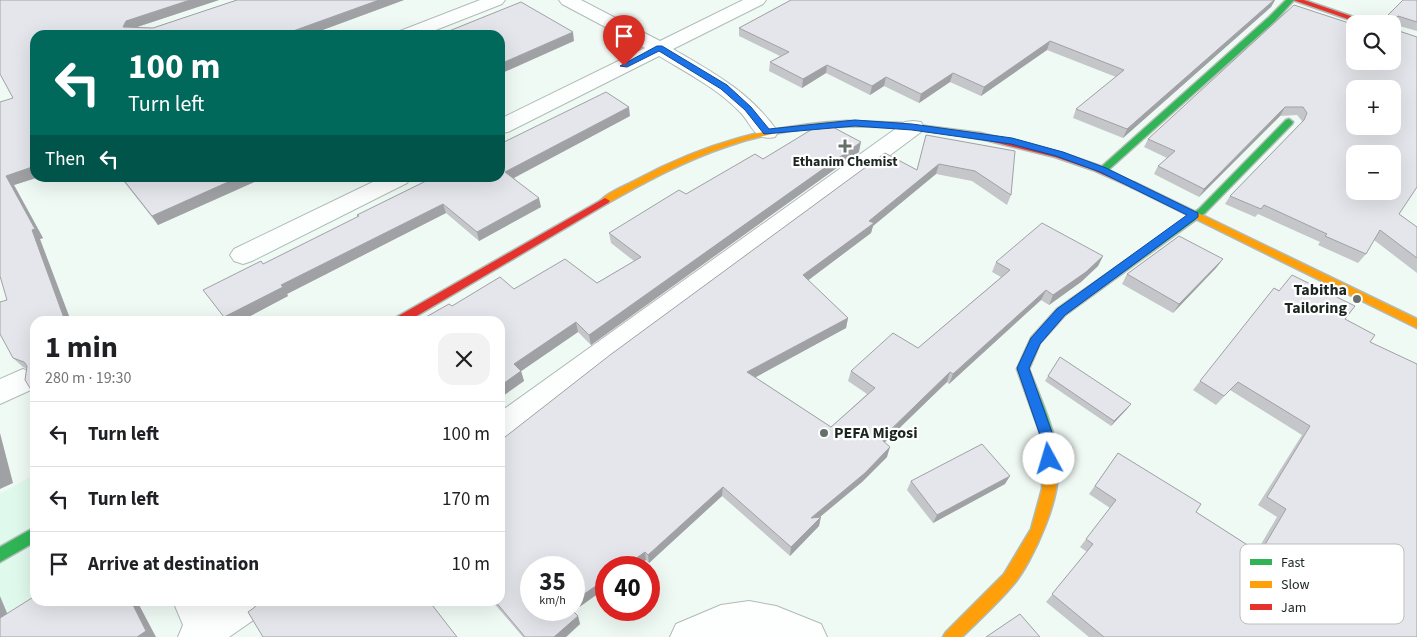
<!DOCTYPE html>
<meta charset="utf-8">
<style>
body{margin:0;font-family:"Source Sans 3",sans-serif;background:#f2f2f2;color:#202124;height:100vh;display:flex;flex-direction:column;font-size:19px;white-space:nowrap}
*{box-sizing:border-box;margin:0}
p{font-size:16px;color:#757577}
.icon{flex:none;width:28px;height:28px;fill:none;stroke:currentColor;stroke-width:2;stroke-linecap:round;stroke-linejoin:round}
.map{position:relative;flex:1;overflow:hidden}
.side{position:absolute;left:30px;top:316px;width:475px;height:290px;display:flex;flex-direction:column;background:#fff;border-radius:15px;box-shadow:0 5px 20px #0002}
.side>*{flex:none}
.banner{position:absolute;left:30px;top:30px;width:475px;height:152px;border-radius:15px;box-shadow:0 5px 20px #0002;background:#00695c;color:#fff;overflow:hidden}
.controls{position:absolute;left:1346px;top:15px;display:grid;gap:10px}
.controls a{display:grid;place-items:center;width:55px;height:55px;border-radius:10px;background:#fff;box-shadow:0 5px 20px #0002;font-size:25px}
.speed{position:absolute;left:520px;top:556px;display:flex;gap:10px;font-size:25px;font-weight:700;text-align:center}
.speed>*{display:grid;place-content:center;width:65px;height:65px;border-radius:50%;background:#fff;box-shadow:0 5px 20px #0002;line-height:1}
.speed small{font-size:12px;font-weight:400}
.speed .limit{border:8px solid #d22;background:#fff;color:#111}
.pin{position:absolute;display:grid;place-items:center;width:42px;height:42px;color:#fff;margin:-51px -21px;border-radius:50% 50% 50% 0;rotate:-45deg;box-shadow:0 0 5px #0007}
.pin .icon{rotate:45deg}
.me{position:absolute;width:55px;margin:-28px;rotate:354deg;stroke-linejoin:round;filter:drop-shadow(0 0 4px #0008)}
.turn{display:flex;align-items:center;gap:18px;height:105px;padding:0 15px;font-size:22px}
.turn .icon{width:65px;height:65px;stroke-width:2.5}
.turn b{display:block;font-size:35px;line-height:42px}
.then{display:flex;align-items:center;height:48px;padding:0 15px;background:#0003;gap:10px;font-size:19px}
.round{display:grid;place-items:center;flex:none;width:52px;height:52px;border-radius:15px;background:#f2f2f2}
.head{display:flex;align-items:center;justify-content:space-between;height:85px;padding:0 15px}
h1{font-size:30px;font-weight:700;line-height:38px}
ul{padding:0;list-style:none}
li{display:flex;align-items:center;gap:15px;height:65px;padding:0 15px;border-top:1px solid #e0e0e0}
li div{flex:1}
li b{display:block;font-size:19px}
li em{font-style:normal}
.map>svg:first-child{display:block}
.built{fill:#dff9ec}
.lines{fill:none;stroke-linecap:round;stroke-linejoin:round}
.street-casing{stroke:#b1bbb6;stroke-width:2}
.fast-casing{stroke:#b1bbb6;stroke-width:3}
.slow-casing{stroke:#b1bbb6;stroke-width:3}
.jam-casing{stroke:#b1bbb6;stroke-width:3}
.street{fill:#fdfefe;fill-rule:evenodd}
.fast{fill:#30b455;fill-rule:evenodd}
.slow{fill:#ff9f0a;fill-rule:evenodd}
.jam{fill:#e5322d;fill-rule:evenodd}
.wall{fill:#c4c6ca}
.shaded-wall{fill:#a0a1a4}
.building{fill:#e4e6eb;stroke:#a0a1a4;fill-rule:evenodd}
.route{fill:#1a73e8;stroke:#114b97}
.poi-dot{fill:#66706b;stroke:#fff;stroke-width:2}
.labels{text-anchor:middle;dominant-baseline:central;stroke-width:4.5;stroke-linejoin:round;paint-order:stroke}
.far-poi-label{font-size:14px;font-weight:bold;fill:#1b2621;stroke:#fff}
.poi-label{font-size:16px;font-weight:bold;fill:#1b2621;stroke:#fff;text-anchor:end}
.key{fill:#fff;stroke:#bbbebc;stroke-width:1}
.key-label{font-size:14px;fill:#1b2621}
</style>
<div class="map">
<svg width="1417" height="637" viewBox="0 0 1417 637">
<rect width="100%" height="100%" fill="#f0faf5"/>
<!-- built -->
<path class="built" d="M 35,474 L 35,601 L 0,637 L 0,494 Z"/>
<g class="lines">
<!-- street casing -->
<g class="street-casing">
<path id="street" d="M 480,0 L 505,0 L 502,4 L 423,35 L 398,35 L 400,31 Z
M 559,0 L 581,0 L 660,41 L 743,0 L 766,0 L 763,4 L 673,49 C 714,73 750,92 778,132 L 775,137 C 754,142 752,124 740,112 C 717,88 687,73 659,56 L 508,132 L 500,133 L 500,119 L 645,48 L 562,4 Z
M 913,121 L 921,122 L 924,127 L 921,132 L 511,438 L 500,442 L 500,412 L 905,122 Z
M 381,178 L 411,178 L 407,183 L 252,261 L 243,264 L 234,261 L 230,255 L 234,249 Z
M 23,369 L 33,373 L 35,376 L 33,389 L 0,404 L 0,379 Z
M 173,601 L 211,601 L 212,604 L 217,601 L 267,601 L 262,614 L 229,637 L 178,637 L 183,625 Z
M 749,601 L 776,606 L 821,624 L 827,637 L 670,637 L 676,624 L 721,605 Z"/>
</g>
<!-- fast casing -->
<g class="fast-casing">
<path id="fast" d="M 1286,0 L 1294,0 L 1275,21 L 1106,172 L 1100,172 L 1100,168 L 1269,17 Z
M 1289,119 L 1293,122 L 1292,124 L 1205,213 L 1065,315 L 1040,343 L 1029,369 C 1037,391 1065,449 1055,470 L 1050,472 L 1045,470 L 1043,466 L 1044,444 L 1017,369 L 1031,338 L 1057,309 L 1199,209 L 1286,120 Z
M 35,527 L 35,542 L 0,562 L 0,547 Z"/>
</g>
<!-- slow casing -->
<g class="slow-casing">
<path id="slow" d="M 847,121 L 901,123 L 980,133 L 984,136 L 980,139 C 897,124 809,118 728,146 C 686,160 647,181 608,203 L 605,204 L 600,201 C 608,192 625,186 636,180 C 705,143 770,125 847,121 Z
M 1134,182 L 1417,319 L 1417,328 L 1131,187 L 1129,185 Z
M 1050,460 L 1055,462 C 1067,488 1031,565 1013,585 C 997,604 979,620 962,637 L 943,637 L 946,632 L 1004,574 L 1031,529 L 1042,489 L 1043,466 L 1045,462 Z"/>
</g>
<!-- jam casing -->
<g class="jam-casing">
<path id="jam" d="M 1293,0 L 1304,0 L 1374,24 L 1362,24 Z
M 980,133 L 1062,153 L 1100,166 L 1139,185 L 1134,188 L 1131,187 L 1093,170 L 1055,157 L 977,138 L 976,136 Z
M 605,198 L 610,201 L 608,203 L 408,321 L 393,321 L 395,318 Z"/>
</g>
<!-- street -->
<use href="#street" class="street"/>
<!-- fast -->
<use href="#fast" class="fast"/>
<!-- slow -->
<use href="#slow" class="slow"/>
<!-- jam -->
<use href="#jam" class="jam"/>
</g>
<!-- wall -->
<path class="wall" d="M 0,0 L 219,0 L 137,27 L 153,28 L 237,0 L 404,0 L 309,35 L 35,35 L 35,178 L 36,178 L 14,185 L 43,238 L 40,239 L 35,321 L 27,369 L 23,367 L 13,358 L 7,300 L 13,98 Z
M 791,0 L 1275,0 L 1271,7 L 1123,138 L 1073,118 L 1076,109 L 1116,77 L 1047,50 L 981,96 L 950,82 L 919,103 L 884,86 L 870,95 L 826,73 L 802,88 L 769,71 L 770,62 L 780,56 L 739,36 L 739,28 Z
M 1417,0 L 1417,31 L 1396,25 L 1399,214 L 1417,227 L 1417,273 L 1374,240 L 1366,254 L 1358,263 L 1318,245 L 1320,242 L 1258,214 L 1255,217 L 1225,204 L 1230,196 L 1301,123 L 1302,121 L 1297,115 L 1280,116 L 1199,197 L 1154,174 L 1158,166 L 1167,158 L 1144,147 L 1148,139 L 1355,61 L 1379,24 Z
M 630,116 L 514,178 L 541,207 L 479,241 L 446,213 L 287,294 L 288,296 L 241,321 L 227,321 L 203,290 L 263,264 L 358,217 L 357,215 Z
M 926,135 L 1011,195 L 1007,205 L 972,181 L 936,174 L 873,226 L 871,233 L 808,280 L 848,318 L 846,328 L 755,377 L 831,427 L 867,394 L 848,381 L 851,371 L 918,348 L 1001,277 L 992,272 L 996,262 L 1103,256 L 1098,266 L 1081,282 L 1049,305 L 1041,300 L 949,384 L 947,382 L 884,442 L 887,457 L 862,482 L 820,517 L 819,526 L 790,556 L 722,496 L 649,563 L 646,560 L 636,568 L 606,568 L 606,588 L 573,611 L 578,616 L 580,624 L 566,637 L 523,637 L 492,601 L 500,601 L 500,441 L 917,170 Z
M 859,152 L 591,345 L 578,332 L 521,371 L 524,381 L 500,398 L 500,321 L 452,306 L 514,289 L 597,283 L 634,261 L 611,243 L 609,233 L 686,194 L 763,159 Z
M 121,178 L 263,178 L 158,225 Z
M 1223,259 L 1216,268 L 1173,313 L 1122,284 L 1127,274 Z
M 1274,288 L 1345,319 L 1370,342 L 1417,637 L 1089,637 L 1046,602 L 1087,552 L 1080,547 L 1110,508 L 1089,494 L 1118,453 L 1196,512 L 1257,551 L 1277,517 L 1258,505 L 1302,435 L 1230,390 L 1216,405 L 1193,390 Z
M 1048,376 L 1131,404 L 1127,409 L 1111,426 L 1045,381 Z
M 911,481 L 1005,484 L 933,523 L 907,490 Z"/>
<!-- shaded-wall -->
<path class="shaded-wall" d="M 190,0 L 219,0 L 131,29 L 123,27 L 126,21 Z
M 379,0 L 404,0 L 309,35 L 282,35 Z
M 1274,0 L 1275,0 L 1271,7 L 1123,138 L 1127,129 Z
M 573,32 L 574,41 L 500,74 L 500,64 Z
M 1050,41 L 1047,50 L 981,96 L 984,87 Z
M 827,65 L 826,73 L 802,88 L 803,79 Z
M 953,73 L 950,82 L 919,103 L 921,94 Z
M 886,77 L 884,86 L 870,95 L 872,86 Z
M 629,107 L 630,116 L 508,181 L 505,172 Z
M 1285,107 L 1280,116 L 1199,197 L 1204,189 Z
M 861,142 L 859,152 L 591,345 L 589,335 Z
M 939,164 L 936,174 L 873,226 L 871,233 L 802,285 L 803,275 Z
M 35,166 L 35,178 L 36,178 L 14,185 L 43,238 L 40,239 L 71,321 L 56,321 L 6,176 Z
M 237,178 L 263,178 L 158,225 L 152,216 Z
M 539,198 L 541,207 L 479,241 L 477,232 Z
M 443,204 L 446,213 L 287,294 L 288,296 L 241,321 L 227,321 L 224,317 L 281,285 Z
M 1103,256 L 1098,266 L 1081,282 L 1049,305 L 1053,295 Z
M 1223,259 L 1216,268 L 1173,313 L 1179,304 Z
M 1046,290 L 1041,300 L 949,384 L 953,374 Z
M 848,318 L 846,328 L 747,382 L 747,372 Z
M 576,322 L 578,332 L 517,374 L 514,364 Z
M 521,371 L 524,381 L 500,398 L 500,386 Z
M 950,372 L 947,382 L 878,449 L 881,439 Z
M 1131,404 L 1127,409 L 1111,426 L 1114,421 Z
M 0,433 L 13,483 L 0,489 Z
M 890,447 L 887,457 L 862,482 L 809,526 L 811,518 Z
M 1010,476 L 1005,484 L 933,523 L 937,515 Z
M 723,487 L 722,496 L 649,563 L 648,555 Z
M 821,517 L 819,526 L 790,556 L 791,547 Z
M 645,552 L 646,560 L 636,568 L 622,568 Z
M 606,579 L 606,588 L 571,613 L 570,610 L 574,610 L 574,601 Z
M 0,596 L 12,625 L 0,618 Z
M 131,601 L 137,601 L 156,637 L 137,637 Z
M 429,601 L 435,601 L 431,605 Z
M 578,616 L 580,624 L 566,637 L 554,637 Z"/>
<!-- building -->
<path class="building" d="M 0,0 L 190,0 L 126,21 L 123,27 L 153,28 L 237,0 L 379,0 L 282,35 L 35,35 L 35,166 L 6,176 L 35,229 L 32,230 L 64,318 L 56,321 L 35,321 L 35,391 L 33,393 L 25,380 L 27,366 L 24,362 L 13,358 L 0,334 L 0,302 L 7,300 L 0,276 L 0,102 L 13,98 L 0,74 Z
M 791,0 L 1274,0 L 1127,129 L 1076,109 L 1124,70 L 1050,41 L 984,87 L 953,73 L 921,94 L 886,77 L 872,86 L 827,65 L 803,79 L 770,62 L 789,52 L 739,28 Z
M 1403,0 L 1417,0 L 1417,22 L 1398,16 L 1396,18 L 1396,30 L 1417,37 L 1417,187 L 1399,214 L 1417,227 L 1417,258 L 1380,230 L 1366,254 L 1325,236 L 1327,234 L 1264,205 L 1261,209 L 1230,196 L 1304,120 L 1307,113 L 1303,107 L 1285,107 L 1204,189 L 1158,166 L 1175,151 L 1148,139 L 1294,5 L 1355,25 L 1355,61 L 1392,61 L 1392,24 L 1379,24 ZM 1355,89 L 1392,89 L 1392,126 L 1355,126 ZM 1355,154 L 1392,154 L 1392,191 L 1355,191 Z
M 521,2 L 573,32 L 500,64 L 500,35 L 439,35 Z
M 606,92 L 629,107 L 505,172 L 539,198 L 477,232 L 443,204 L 281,285 L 283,287 L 224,317 L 203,290 L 261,261 L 263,264 L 359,216 L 357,215 L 432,178 L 500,178 L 500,144 Z
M 827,124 L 861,142 L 589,335 L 576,322 L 514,364 L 521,371 L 500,386 L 500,321 L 419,321 L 449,304 L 452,306 L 500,277 L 514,289 L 565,259 L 597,283 L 641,257 L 609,233 L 679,190 L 686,194 L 755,154 L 763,159 L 819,125 Z
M 926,135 L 1015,151 L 1011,195 L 975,171 L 939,164 L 869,221 L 874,223 L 803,275 L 848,318 L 747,372 L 831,427 L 875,388 L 851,371 L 893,333 L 918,348 L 1010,270 L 996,262 L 1042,223 L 1103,256 L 1086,272 L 1053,295 L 1046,290 L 953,374 L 950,372 L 881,439 L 890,447 L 865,473 L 811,518 L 821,517 L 791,547 L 723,487 L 648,555 L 645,552 L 622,568 L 606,568 L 606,579 L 574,601 L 574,568 L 531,568 L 531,610 L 572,610 L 578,616 L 554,637 L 525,637 L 495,601 L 500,601 L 500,441 L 610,355 L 885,153 L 917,170 Z
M 122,178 L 237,178 L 152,216 Z
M 1179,236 L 1223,259 L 1179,304 L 1127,274 Z
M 1292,275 L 1355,306 L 1345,319 L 1375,335 L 1370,342 L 1417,364 L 1417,637 L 1104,637 L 1052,594 L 1093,544 L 1086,539 L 1116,500 L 1095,486 L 1118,453 L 1201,504 L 1196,512 L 1260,553 L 1286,509 L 1267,497 L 1310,426 L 1238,382 L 1224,396 L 1200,381 L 1274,288 L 1279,291 Z
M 1060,357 L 1131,404 L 1114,421 L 1048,376 Z
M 982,444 L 1010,476 L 937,515 L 911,481 Z
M 35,596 L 35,601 L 131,601 L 146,631 L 137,637 L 0,637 L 0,618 Z
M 257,601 L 429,601 L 457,637 L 263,637 L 248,612 L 255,607 Z
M 1020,614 L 1040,637 L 986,637 Z"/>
<!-- route -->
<path class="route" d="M 657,46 L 662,46 L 727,85 L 751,107 L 769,129 L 855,120 L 912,124 L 1012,138 L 1063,152 L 1106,168 L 1198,213 L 1198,217 L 1065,315 L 1040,344 L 1029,368 L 1056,444 L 1054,463 L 1049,464 L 1045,463 L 1043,459 L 1043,444 L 1017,368 L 1031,338 L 1057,309 L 1187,215 L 1100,172 L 1056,156 L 1011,144 L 912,130 L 855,126 L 764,134 L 745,110 L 721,89 L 659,51 L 627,67 L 620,66 Z"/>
<!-- markers -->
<g class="poi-dot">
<path d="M842.5 138.5h5v5h5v5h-5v5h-5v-5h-5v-5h5z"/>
<circle cx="1357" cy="299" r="5"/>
<circle cx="824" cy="433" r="5"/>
</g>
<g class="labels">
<!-- far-poi labels -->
<g class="far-poi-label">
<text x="845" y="162">Ethanim Chemist</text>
</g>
<!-- poi labels -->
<g class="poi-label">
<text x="1347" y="290">Tabitha<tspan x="1347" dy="18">Tailoring</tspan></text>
<text x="834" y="433" text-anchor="start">PEFA Migosi</text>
</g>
</g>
<!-- legend -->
<rect x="1240" y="544" width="164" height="80" rx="8" class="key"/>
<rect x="1250" y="559" width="22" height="6" fill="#30b455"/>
<rect x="1250" y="581" width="22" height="7" fill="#ff9f0a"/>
<rect x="1250" y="604" width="22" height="6" fill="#e5322d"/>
<g class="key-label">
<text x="1281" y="567">Fast</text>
<text x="1281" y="589">Slow</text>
<text x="1281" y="612">Jam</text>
</g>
</svg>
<div class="controls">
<a><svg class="icon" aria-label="search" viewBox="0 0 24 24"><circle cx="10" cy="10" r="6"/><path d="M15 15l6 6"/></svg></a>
<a>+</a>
<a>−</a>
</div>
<div class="speed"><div>35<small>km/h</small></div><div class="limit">40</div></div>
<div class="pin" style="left:624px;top:66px;background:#d93025"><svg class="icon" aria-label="arrive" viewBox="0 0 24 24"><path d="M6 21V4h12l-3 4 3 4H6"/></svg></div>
<svg class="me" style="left:1049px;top:459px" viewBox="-20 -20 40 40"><circle r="19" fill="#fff"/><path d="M0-13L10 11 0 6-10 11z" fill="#1a73e8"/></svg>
<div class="banner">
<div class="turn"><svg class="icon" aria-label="left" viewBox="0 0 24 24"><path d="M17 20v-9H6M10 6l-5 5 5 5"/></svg><div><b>100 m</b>Turn left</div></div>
<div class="then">Then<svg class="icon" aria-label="left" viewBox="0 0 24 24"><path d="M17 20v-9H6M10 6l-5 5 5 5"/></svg></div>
</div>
<section class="side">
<div class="head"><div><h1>1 min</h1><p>280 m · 19:30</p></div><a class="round"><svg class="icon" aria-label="close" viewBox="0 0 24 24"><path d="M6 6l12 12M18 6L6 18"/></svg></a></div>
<ul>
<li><svg class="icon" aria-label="left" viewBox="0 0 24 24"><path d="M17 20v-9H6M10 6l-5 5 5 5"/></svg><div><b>Turn left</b></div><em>100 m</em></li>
<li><svg class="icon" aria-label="left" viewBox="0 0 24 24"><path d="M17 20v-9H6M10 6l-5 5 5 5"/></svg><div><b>Turn left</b></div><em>170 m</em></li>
<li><svg class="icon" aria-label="arrive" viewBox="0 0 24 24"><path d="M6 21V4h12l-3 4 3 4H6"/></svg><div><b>Arrive at destination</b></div><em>10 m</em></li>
</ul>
</section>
</div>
